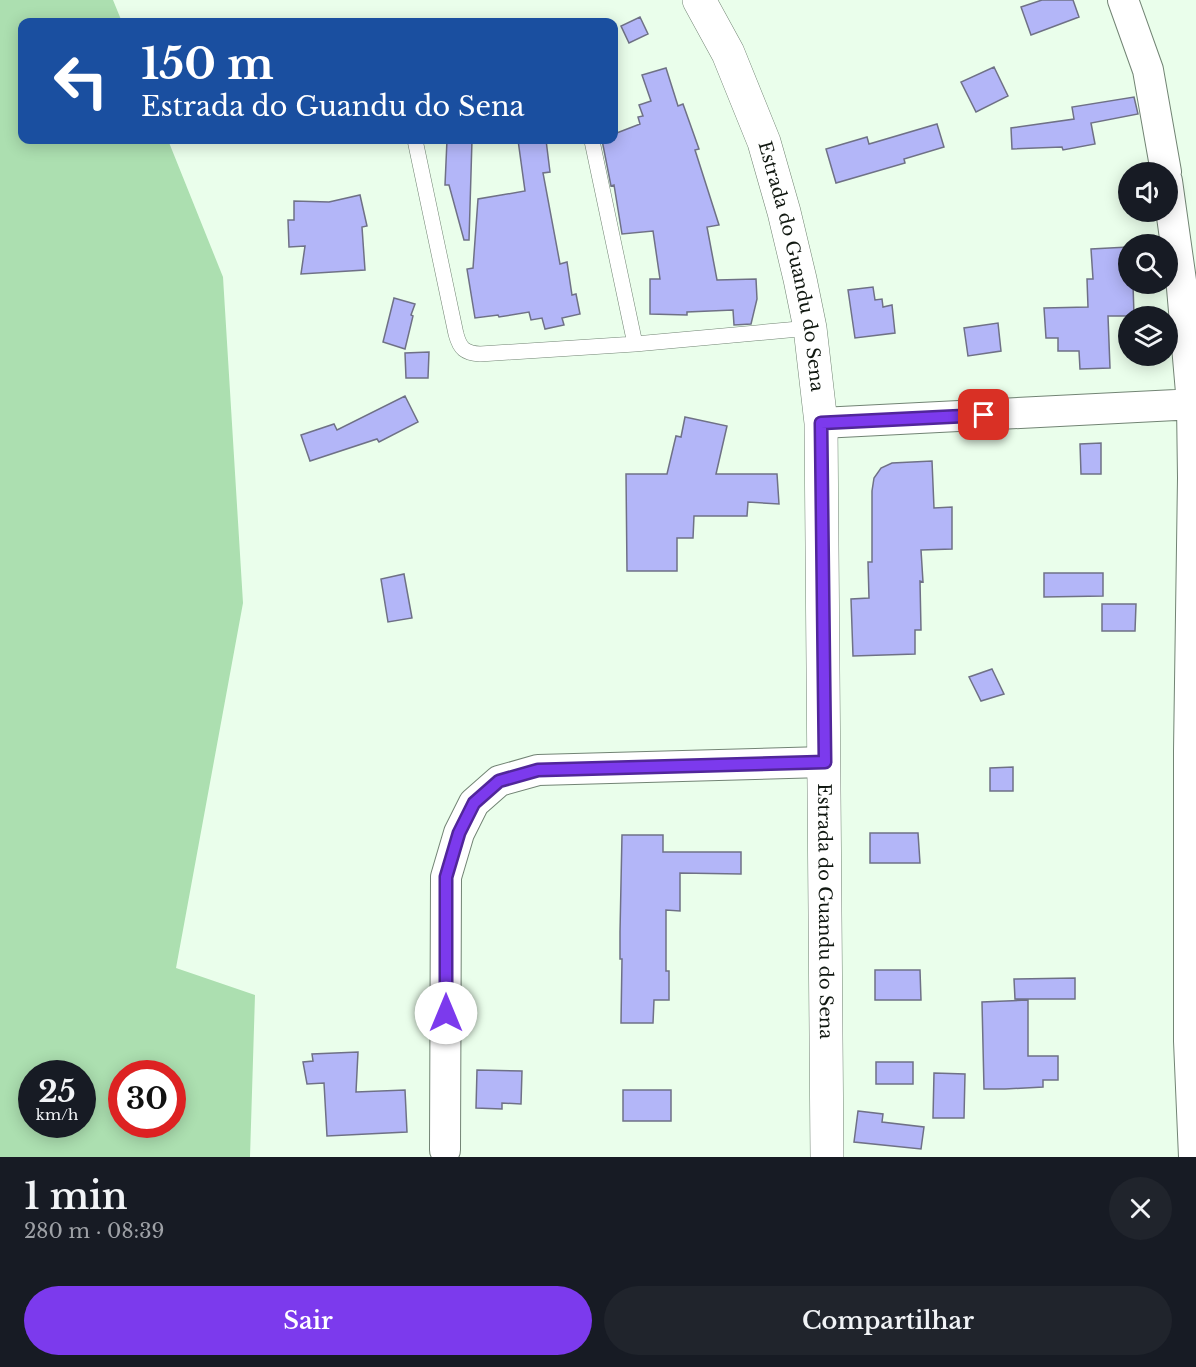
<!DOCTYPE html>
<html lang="pt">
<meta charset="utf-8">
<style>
body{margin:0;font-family:"Libre Baskerville",serif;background:#20242c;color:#f1f3f6;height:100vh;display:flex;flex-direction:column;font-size:22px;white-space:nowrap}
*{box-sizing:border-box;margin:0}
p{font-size:20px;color:#9ea1a6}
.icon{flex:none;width:33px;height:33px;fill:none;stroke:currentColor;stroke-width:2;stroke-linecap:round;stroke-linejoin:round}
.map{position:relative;height:1157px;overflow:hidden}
.sheet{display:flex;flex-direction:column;background:#171b24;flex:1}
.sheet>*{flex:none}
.guide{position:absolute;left:18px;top:18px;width:600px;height:126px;border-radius:12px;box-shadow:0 3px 15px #0003;background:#1a4fa0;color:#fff;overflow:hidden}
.controls{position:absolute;left:1118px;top:162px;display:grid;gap:12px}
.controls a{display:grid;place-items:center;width:60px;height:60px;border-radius:50%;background:#171b24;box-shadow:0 3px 15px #0003;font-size:30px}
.speed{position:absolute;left:18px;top:1060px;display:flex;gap:12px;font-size:30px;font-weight:700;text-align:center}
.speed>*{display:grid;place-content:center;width:78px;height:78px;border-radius:50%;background:#171b24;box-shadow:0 3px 15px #0003;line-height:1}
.speed small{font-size:15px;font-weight:400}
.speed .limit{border:9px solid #d22;background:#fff;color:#111}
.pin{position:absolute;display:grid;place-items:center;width:51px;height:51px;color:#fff;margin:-26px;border-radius:12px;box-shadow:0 3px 9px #0006}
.me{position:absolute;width:66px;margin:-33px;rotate:0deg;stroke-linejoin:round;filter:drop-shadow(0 0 4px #0008)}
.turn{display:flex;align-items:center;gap:21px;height:126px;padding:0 24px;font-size:27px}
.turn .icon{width:78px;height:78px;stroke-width:2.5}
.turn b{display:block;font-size:42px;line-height:51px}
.round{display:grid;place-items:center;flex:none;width:63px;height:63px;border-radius:32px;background:#20242c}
.summary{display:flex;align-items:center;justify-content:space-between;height:102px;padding:0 24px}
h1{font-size:36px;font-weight:600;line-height:45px}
.action{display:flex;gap:12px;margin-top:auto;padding:12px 24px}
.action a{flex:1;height:69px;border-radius:36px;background:#7c3aed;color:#fff;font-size:24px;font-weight:600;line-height:69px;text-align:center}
.action a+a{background:#20242c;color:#f1f3f6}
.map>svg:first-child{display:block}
.green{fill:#acdfb0;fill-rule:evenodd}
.building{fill:#b3b6f8;stroke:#6f7186;stroke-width:1.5}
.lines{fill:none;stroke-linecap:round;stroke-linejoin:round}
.service-casing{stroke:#728474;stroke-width:16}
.minor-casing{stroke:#728474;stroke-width:32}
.secondary-casing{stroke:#728474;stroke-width:34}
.service{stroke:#fff;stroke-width:15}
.minor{stroke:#fff;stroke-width:30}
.secondary{stroke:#fff;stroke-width:33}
.route-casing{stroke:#51269a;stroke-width:15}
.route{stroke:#7c3aed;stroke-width:10}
.labels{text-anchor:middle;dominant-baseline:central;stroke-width:5;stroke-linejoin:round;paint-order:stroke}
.street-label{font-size:18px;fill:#111811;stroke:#fff}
</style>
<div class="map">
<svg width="1196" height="1157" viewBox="0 0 1196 1157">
<rect width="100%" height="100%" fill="#eafeeb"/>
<!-- green -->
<path class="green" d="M 0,0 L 113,0 L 122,22 L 22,22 L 22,140 L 168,140 L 223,277 L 243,603 L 176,968 L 255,995 L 250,1157 L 0,1157 ZM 32,1074 L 82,1074 L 82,1125 L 32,1125 ZM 122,1074 L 172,1074 L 172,1125 L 122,1125 Z"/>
<!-- building -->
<path class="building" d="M 1042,0 L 1073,0 L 1079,17 L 1031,35 L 1021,7 Z
M 640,17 L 648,34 L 629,43 L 621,26 Z
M 994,67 L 1008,96 L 976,112 L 961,82 Z
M 666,68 L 678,106 L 683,104 L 699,149 L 695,150 L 719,225 L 707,227 L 717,280 L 756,279 L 757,299 L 751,324 L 734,325 L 733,310 L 687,312 L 687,315 L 650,314 L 650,279 L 660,279 L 653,231 L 622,234 L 614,185 L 611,186 L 602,140 L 614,140 L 614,134 L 640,124 L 638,117 L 643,116 L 639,105 L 651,101 L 642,75 Z
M 1134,97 L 1138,114 L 1091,123 L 1095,144 L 1063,150 L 1062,147 L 1012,149 L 1011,128 L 1074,119 L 1072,107 Z
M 937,124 L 944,147 L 904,159 L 905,163 L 836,183 L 826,149 L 867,137 L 869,144 Z
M 447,140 L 472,140 L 469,240 L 464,240 L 449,185 L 445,185 Z
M 518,140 L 546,140 L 550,172 L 543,173 L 560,264 L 567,262 L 572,295 L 576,294 L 580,314 L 562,318 L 564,325 L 545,329 L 542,318 L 531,320 L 529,312 L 499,317 L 498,315 L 475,318 L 467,269 L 473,268 L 478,199 L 525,191 Z
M 360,195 L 367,226 L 362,227 L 365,270 L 301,274 L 305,246 L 289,247 L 288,220 L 294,220 L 294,201 L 329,202 Z
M 1128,247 L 1128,284 L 1133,284 L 1134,316 L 1108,316 L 1110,368 L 1080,369 L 1079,351 L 1058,351 L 1058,338 L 1046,338 L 1044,308 L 1088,307 L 1087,279 L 1093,279 L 1091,249 Z
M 873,287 L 875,300 L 882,299 L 883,307 L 892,305 L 895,333 L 855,338 L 848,290 Z
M 394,298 L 415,304 L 411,315 L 413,316 L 405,349 L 383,342 Z
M 998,323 L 1001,351 L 968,356 L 964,328 Z
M 429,352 L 428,378 L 406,378 L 405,353 Z
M 405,396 L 418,422 L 379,442 L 377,439 L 310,461 L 301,435 L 334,424 L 337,430 Z
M 685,417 L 727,426 L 716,474 L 777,474 L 779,504 L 748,502 L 747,516 L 694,516 L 693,538 L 677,538 L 677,571 L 627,571 L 626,474 L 667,474 L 676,436 L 681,437 Z
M 1101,443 L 1101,474 L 1081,474 L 1080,444 Z
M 932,461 L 934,508 L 952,507 L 952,549 L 921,550 L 923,582 L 920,581 L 921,630 L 915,630 L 915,654 L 853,656 L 851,599 L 869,598 L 868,562 L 872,562 L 872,491 L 874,478 L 881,468 L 892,463 Z
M 1044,573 L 1103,573 L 1103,596 L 1044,597 Z
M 404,574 L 412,618 L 388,622 L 381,579 Z
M 1102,604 L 1136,604 L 1135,631 L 1102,631 Z
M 992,669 L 1004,694 L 981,701 L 969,677 Z
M 1013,767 L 1013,791 L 990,791 L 990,768 Z
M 870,833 L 918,833 L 920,863 L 870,863 Z
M 622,835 L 663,835 L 663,852 L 741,852 L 741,874 L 680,873 L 680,911 L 666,910 L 666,971 L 669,971 L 669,1000 L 654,1000 L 653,1023 L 621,1023 L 622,959 L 620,959 L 620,932 Z
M 875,970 L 920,970 L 921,1000 L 875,1000 Z
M 1075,978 L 1075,999 L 1015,999 L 1014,979 Z
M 1028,1000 L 1028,1056 L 1058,1056 L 1058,1080 L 1043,1080 L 1043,1087 L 1005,1089 L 984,1089 L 982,1002 Z
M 358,1052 L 356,1092 L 405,1090 L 407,1132 L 327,1136 L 324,1083 L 307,1084 L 303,1062 L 313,1061 L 312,1054 Z
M 876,1062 L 913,1062 L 913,1084 L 876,1084 Z
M 477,1070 L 522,1071 L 521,1104 L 502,1103 L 502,1109 L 476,1108 Z
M 934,1073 L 965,1074 L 964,1118 L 933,1118 Z
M 623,1090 L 671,1090 L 671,1121 L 623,1121 Z
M 858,1111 L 883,1114 L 882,1122 L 924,1127 L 921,1149 L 854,1142 Z"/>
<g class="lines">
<!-- service casing -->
<g class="service-casing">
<path id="service" d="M 415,140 L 456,334 C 460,349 465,353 480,354 L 635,344 L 810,328
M 592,141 L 635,344"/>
</g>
<!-- minor casing -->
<g class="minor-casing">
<path id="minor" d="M 1123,0 L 1148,70 L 1166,172
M 1167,181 L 1182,288 L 1192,404 L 1193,478 L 1189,751 L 1189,1041 L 1194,1157
M 821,423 L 1196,404
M 445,1150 L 446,877 L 459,833 L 474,803 L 499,781 L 538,770 L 824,762"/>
</g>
<!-- secondary casing -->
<g class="secondary-casing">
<g id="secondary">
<path id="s1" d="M 699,0 L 728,53 L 764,142 L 784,212 L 800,279 L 810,328 L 821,423 L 827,1157"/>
</g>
</g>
<!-- service -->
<use href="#service" class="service"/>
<!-- minor -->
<use href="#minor" class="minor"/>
<!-- secondary -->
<use href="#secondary" class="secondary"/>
</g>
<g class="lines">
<!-- route casing -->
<g class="route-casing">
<path id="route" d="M 446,1013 L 446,877 L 459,833 L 474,803 L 499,781 L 538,770 L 825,762 L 821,423 L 984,415"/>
</g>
<!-- route -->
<use href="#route" class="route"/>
</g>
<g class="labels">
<!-- street labels -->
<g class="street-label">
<text stroke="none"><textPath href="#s1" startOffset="284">Estrada do Guandu do Sena</textPath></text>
<text stroke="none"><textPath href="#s1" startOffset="932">Estrada do Guandu do Sena</textPath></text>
</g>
</g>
</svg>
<div class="controls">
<a><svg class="icon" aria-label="sound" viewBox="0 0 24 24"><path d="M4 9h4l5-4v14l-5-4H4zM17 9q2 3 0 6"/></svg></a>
<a><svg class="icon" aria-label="search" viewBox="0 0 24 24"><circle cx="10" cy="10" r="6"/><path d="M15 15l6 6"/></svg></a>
<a><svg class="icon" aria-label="layers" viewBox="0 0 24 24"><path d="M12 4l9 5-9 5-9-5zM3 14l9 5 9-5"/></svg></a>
</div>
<div class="speed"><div>25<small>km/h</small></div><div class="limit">30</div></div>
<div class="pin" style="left:984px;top:415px;background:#d93025"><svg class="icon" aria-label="arrive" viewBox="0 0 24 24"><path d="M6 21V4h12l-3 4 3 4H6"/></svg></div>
<svg class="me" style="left:446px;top:1013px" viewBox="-20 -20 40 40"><circle r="19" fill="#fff"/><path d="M0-13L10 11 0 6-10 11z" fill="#7c3aed"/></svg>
<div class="guide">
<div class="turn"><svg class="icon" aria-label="left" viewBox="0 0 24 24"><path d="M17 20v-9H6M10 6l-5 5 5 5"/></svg><div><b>150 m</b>Estrada do Guandu do Sena</div></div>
</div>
</div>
<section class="sheet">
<div class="summary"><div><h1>1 min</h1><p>280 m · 08:39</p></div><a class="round"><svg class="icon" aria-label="close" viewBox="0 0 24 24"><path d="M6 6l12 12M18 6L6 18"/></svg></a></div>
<div class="action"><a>Sair</a><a>Compartilhar</a></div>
</section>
